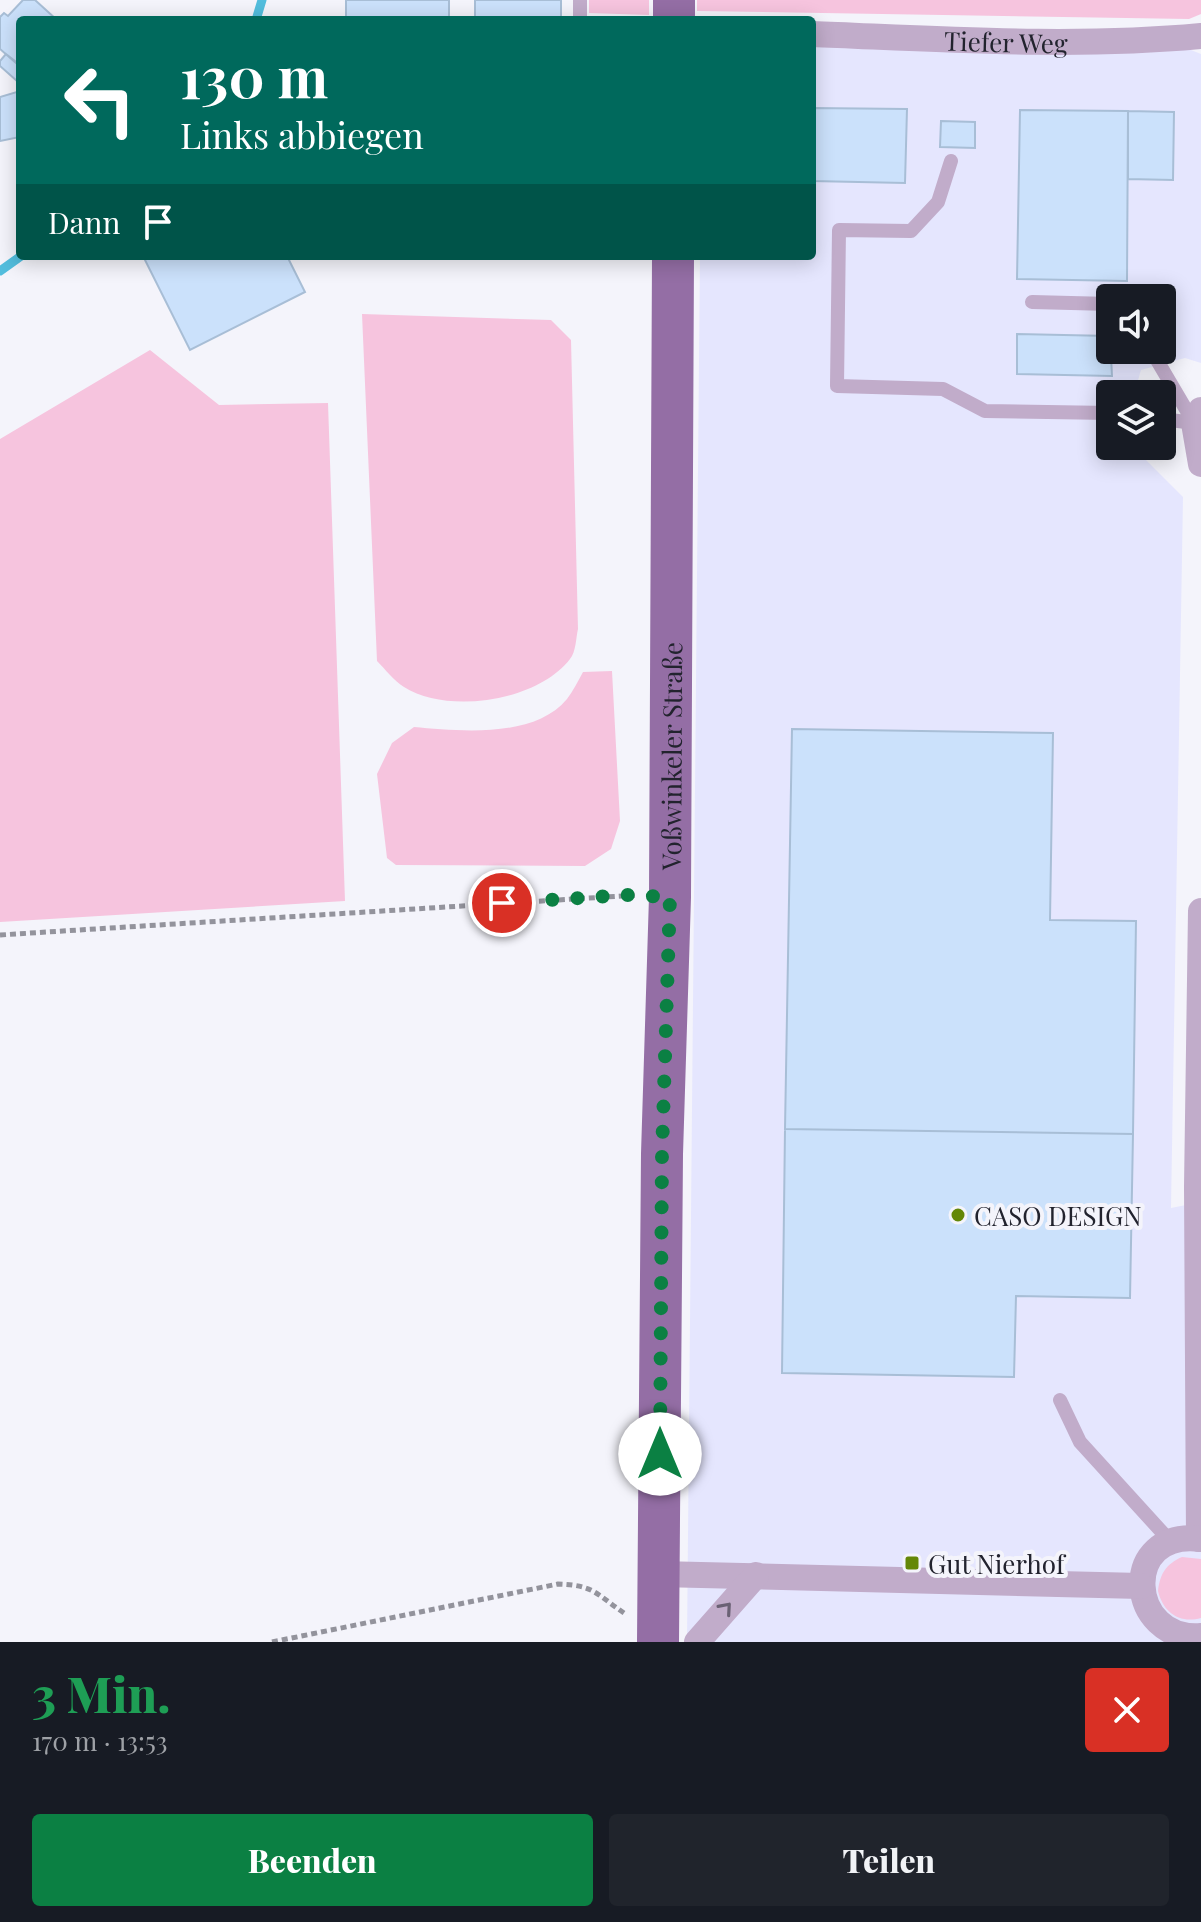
<!DOCTYPE html>
<html lang="de">
<meta charset="utf-8">
<style>
body{margin:0;font-family:"Playfair Display",serif;background:#20242c;color:#f1f3f6;height:100vh;display:flex;flex-direction:column;font-size:30px;white-space:nowrap}
*{box-sizing:border-box;margin:0}
p{font-size:26px;color:#9ea1a6}
.icon{flex:none;width:44px;height:44px;fill:none;stroke:currentColor;stroke-width:2;stroke-linecap:round;stroke-linejoin:round}
.map{position:relative;height:1642px;overflow:hidden}
.drawer{display:flex;flex-direction:column;background:#171b24;flex:1}
.drawer>*{flex:none}
.guide{position:absolute;left:16px;top:16px;width:800px;height:244px;border-radius:8px;box-shadow:0 4px 20px #0003;background:#00695c;color:#fff;overflow:hidden}
.buttons{position:absolute;left:1096px;top:284px;display:grid;gap:16px}
.buttons a{display:grid;place-items:center;width:80px;height:80px;border-radius:8px;background:#171b24;box-shadow:0 4px 20px #0003;font-size:40px}
.pin{position:absolute;display:grid;place-items:center;width:68px;height:68px;color:#fff;margin:-34px;border:4px solid #fff;border-radius:50%;box-shadow:0 2px 8px #0007}
.me{position:absolute;width:88px;margin:-44px;rotate:0deg;stroke-linejoin:round;filter:drop-shadow(0 0 6px #0008)}
.turn{display:flex;align-items:center;gap:28px;height:168px;padding:0 32px;font-size:36px}
.turn .icon{width:104px;height:104px;stroke-width:2.5}
.turn b{display:block;font-size:56px;line-height:68px}
.then{display:flex;align-items:center;height:76px;padding:0 32px;background:#0003;gap:16px;font-size:30px}
.round{display:grid;place-items:center;flex:none;width:84px;height:84px;border-radius:8px;background:#20242c}
.head{display:flex;align-items:center;justify-content:space-between;height:136px;padding:0 32px}
h1{font-size:48px;font-weight:800;line-height:60px;color:#1e9e55}
.action{display:flex;gap:16px;margin-top:auto;padding:16px 32px}
.action a{flex:1;height:92px;border-radius:8px;background:#0b8043;color:#fff;font-size:32px;font-weight:800;line-height:92px;text-align:center}
.action a+a{background:#20242c;color:#f1f3f6}
.map>svg:first-child{display:block}
.built{fill:#e5e6fe;fill-rule:evenodd}
.green{fill:#f6c4de}
.lines{fill:none;stroke-linecap:round;stroke-linejoin:round}
.stream{stroke:#52bddd;stroke-width:9}
.building{fill:#cbe1fb;stroke:#a8bed6;stroke-width:2}
.path{stroke:#93939c;stroke-width:5;stroke-dasharray:6 4;stroke-linecap:butt}
.service{stroke:#c1acca;stroke-width:14}
.minor{stroke:#c1acca;stroke-width:26}
.primary{stroke:#946ea5;stroke-width:42}
.oneway{stroke:#6a6174}
.route{stroke:#0b8043;stroke-width:14;stroke-dasharray:0 25.2}
.poi-dot{fill:#648707;stroke:#f4f4fb;stroke-width:3}
.labels{text-anchor:middle;dominant-baseline:central;stroke-width:8;stroke-linejoin:round;paint-order:stroke}
.street-label{font-size:26px;fill:#22232e;stroke:#f4f4fb}
.poi-label{font-size:26px;fill:#22232e;stroke:#f4f4fb;text-anchor:start}
</style>
<div class="map">
<svg width="1201" height="1642" viewBox="0 0 1201 1642">
<rect width="100%" height="100%" fill="#f4f4fb"/>
<!-- built -->
<path class="built" d="M 812,44 L 1191,50 L 1201,54 L 1201,363 L 1185,358 L 1141,370 L 1134,394 L 1110,394 L 1110,446 L 1132,446 L 1183,497 L 1171,1208 L 1201,1202 L 1201,1642 L 687,1642 L 700,256 L 812,256 ZM 1110,298 L 1162,298 L 1162,350 L 1110,350 Z"/>
<!-- green -->
<path class="green" d="M 589,0 L 649,0 L 649,15 L 589,13 Z
M 697,0 L 1201,0 L 1201,14 L 1189,19 L 697,11 Z
M 362,314 L 551,320 L 571,340 L 578,629 C 576,637 576,652 570,659 C 538,701 448,715 404,687 C 394,681 385,669 377,661 Z
M 150,350 L 219,405 L 328,403 L 345,901 L 0,922 L 0,439 Z
M 612,671 L 620,821 L 611,849 L 585,866 L 396,865 L 387,858 L 377,774 L 392,743 L 414,727 C 459,731 534,739 567,699 C 573,691 578,681 583,672 Z
M 1182,1557 L 1201,1559 L 1201,1618 C 1179,1624 1163,1612 1158,1591 C 1160,1574 1166,1564 1182,1557 Z"/>
<g class="lines">
<!-- stream -->
<path class="stream" d="M 256,20 L 262,0
M 0,271 L 21,256"/>
</g>
<!-- building -->
<path class="building" d="M 23,0 L 35,0 L 57,20 L 20,20 L 20,61 L 17,64 L 0,49 L 0,17 L 4,13 L 8,16 Z
M 346,0 L 449,0 L 449,20 L 346,20 Z
M 475,0 L 561,0 L 561,20 L 475,20 Z
M 6,54 L 20,65 L 20,77 L 17,81 L 0,66 L 0,61 Z
M 20,91 L 20,137 L 0,141 L 0,97 Z
M 812,108 L 907,109 L 905,183 L 812,181 Z
M 1020,110 L 1128,111 L 1127,281 L 1017,279 Z
M 1128,111 L 1174,112 L 1173,180 L 1128,179 Z
M 941,121 L 975,122 L 975,148 L 940,147 Z
M 143,256 L 287,256 L 305,292 L 190,350 Z
M 1017,334 L 1110,336 L 1112,376 L 1017,374 Z
M 792,729 L 1053,733 L 1050,920 L 1136,921 L 1133,1134 L 785,1129 Z
M 785,1129 L 1133,1134 L 1130,1298 L 1016,1296 L 1014,1377 L 782,1373 Z"/>
<g class="lines">
<!-- path -->
<path class="path" d="M 0,935 L 637,895
M 272,1642 L 558,1584 C 594,1585 596,1594 624,1613"/>
<!-- service -->
<path class="service" d="M 580,20 L 580,0
M 951,161 L 938,202 L 911,231 L 839,230 L 837,386 L 943,389 L 985,411 L 1110,413
M 1032,302 L 1110,304
M 1151,350 L 1194,423
M 1162,419 L 1194,423
M 1060,1400 L 1080,1442 L 1171,1542"/>
<!-- minor -->
<g class="minor">
<path id="s1" d="M 812,34 C 941,39 1072,48 1201,36"/>
<path d="M 1201,410 L 1194,423 L 1201,464"/>
<path d="M 1199,1539 L 1197,1187 L 1201,911"/>
<path d="M 1201,1539 C 1119,1528 1127,1642 1201,1636"/>
<path d="M 659,1574 L 1141,1586"/>
<path d="M 697,1642 L 756,1575"/>
</g>
<!-- primary -->
<g class="primary">
<path d="M 674,20 L 674,0"/>
<path id="s2" d="M 658,1642 L 662,1154 L 670,897 L 673,256"/>
</g>
</g>
<!-- one-way arrows -->
<defs><path id="oneway-chevron" d="M-2-3.5L2.5 0L-2 3.5" fill="none" stroke-width="1.6" stroke-linecap="round" stroke-linejoin="round" transform="scale(2)"/></defs>
<use class="oneway" href="#oneway-chevron" transform="translate(726 1608) rotate(-49)"/>
<g class="lines">
<!-- route -->
<path class="route" d="M 502,903 L 627,895 L 670,897 L 662,1154 L 660,1454"/>
</g>
<!-- markers -->
<g class="poi-dot">
<circle cx="958" cy="1215" r="8"/>
<rect x="904" y="1555" width="16" height="16" rx="4"/>
</g>
<g class="labels">
<!-- street labels -->
<g class="street-label">
<text stroke="none"><textPath href="#s1" startOffset="194">Tiefer Weg</textPath></text>
<text stroke="none"><textPath href="#s2" startOffset="886">Voßwinkeler Straße</textPath></text>
</g>
<!-- poi labels -->
<g class="poi-label">
<text x="974" y="1215">CASO DESIGN</text>
<text x="928" y="1563">Gut Nierhof</text>
</g>
</g>
</svg>
<div class="buttons">
<a><svg class="icon" aria-label="sound" viewBox="0 0 24 24"><path d="M4 9h4l5-4v14l-5-4H4zM17 9q2 3 0 6"/></svg></a>
<a><svg class="icon" aria-label="layers" viewBox="0 0 24 24"><path d="M12 4l9 5-9 5-9-5zM3 14l9 5 9-5"/></svg></a>
</div>
<div class="pin" style="left:502px;top:903px;background:#d93025"><svg class="icon" aria-label="arrive" viewBox="0 0 24 24"><path d="M6 21V4h12l-3 4 3 4H6"/></svg></div>
<svg class="me" style="left:660px;top:1454px" viewBox="-20 -20 40 40"><circle r="19" fill="#fff"/><path d="M0-13L10 11 0 6-10 11z" fill="#0b8043"/></svg>
<div class="guide">
<div class="turn"><svg class="icon" aria-label="left" viewBox="0 0 24 24"><path d="M17 20v-9H6M10 6l-5 5 5 5"/></svg><div><b>130 m</b>Links abbiegen</div></div>
<div class="then">Dann<svg class="icon" aria-label="arrive" viewBox="0 0 24 24"><path d="M6 21V4h12l-3 4 3 4H6"/></svg></div>
</div>
</div>
<section class="drawer">
<div class="head"><div><h1>3 Min.</h1><p>170 m · 13:53</p></div><a class="round" style="background:#d93025;color:#fff"><svg class="icon" aria-label="close" viewBox="0 0 24 24"><path d="M6 6l12 12M18 6L6 18"/></svg></a></div>
<div class="action"><a>Beenden</a><a>Teilen</a></div>
</section>
